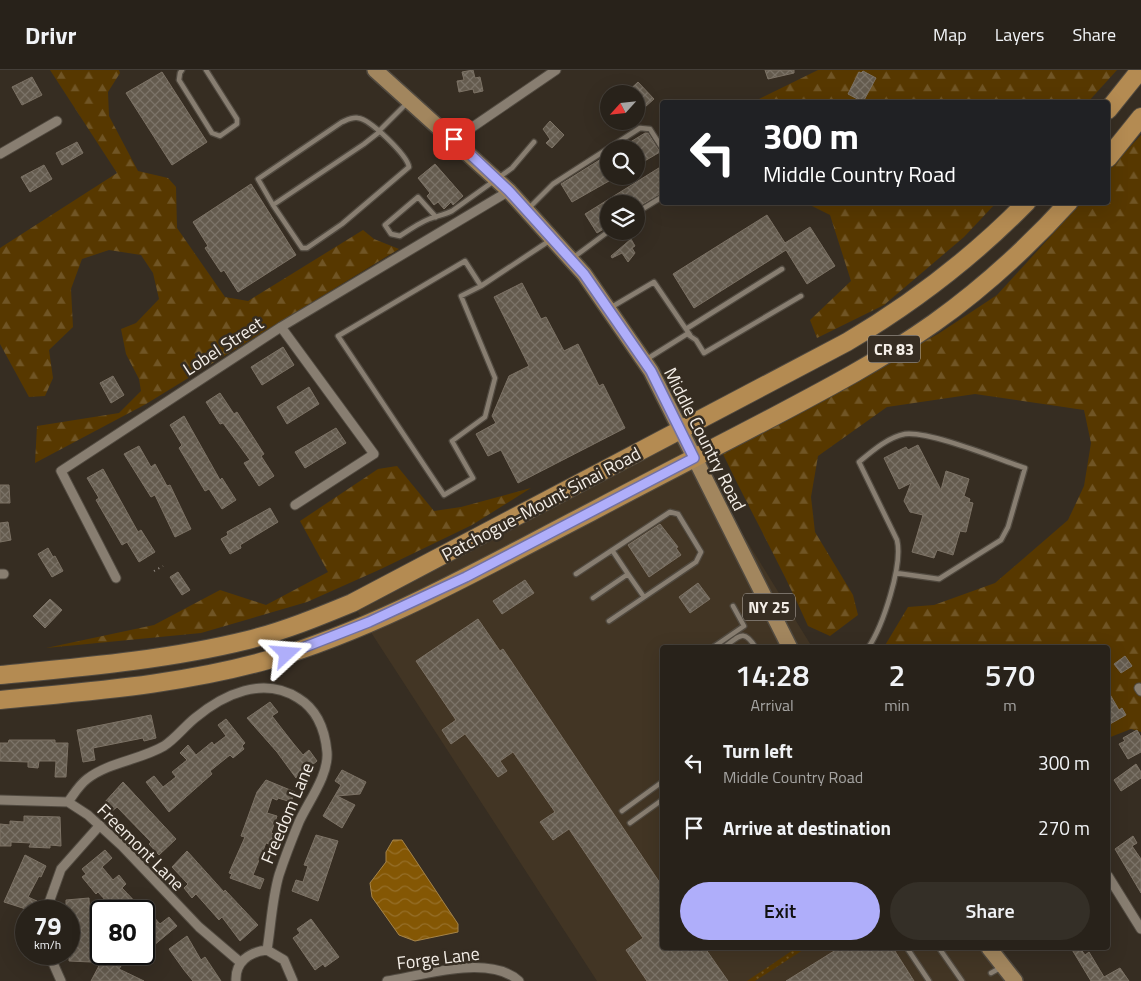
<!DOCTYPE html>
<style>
body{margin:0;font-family:"Titillium Web",sans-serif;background:#342f27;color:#f1f3f6;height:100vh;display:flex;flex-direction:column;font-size:19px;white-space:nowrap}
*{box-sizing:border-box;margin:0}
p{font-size:16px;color:#a5a4a2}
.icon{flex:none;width:28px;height:28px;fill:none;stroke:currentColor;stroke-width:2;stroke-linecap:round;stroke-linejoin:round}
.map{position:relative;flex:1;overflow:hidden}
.drawer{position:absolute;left:660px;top:575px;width:450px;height:305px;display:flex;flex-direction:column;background:#28221a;border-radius:5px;box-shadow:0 5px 20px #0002,0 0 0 1px #443f39}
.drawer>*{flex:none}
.hud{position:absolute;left:660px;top:30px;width:450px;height:105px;border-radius:5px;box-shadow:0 5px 20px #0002,0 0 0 1px #443f39;background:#202124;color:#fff;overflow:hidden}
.needle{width:32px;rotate:243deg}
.tools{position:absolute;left:600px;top:15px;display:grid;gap:10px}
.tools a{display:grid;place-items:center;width:45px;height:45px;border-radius:50%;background:#28221a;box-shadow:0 5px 20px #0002,0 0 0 1px #443f39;font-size:25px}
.speed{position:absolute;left:15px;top:830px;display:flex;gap:10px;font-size:25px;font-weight:700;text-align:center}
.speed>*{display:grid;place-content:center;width:65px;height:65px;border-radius:50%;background:#28221a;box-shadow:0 5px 20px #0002,0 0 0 1px #443f39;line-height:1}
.speed small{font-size:12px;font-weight:400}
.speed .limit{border:2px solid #111;border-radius:8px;background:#fff;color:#111}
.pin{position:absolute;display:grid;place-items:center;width:42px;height:42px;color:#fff;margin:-21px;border-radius:10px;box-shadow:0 2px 8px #0006}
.me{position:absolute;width:55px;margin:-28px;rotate:71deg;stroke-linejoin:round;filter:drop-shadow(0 0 4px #0008)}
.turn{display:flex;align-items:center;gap:18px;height:105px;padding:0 20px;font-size:22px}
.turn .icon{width:65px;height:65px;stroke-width:2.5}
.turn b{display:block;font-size:35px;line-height:42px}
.eta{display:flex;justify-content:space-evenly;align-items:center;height:85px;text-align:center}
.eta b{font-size:30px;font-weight:600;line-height:35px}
.button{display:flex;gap:10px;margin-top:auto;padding:10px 20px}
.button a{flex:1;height:58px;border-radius:30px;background:#afaefa;color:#111;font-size:20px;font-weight:600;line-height:58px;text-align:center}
.button a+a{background:#342f27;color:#f1f3f6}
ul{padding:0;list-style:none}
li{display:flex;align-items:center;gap:15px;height:65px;padding:0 20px}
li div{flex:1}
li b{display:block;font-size:19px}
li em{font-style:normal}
header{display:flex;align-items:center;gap:30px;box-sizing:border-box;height:70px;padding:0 25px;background:#28221a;border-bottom:1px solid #443f39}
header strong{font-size:24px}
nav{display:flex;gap:28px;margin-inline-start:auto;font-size:18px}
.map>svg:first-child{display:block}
.built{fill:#423524}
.grass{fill:url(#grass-dots)}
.forest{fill:url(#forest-firs)}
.water{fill:url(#water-waves);stroke:#a68448}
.building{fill:url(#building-cross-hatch);stroke:#7c7265}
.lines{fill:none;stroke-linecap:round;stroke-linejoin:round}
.lane-casing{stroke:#514a40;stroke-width:7}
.street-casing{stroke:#514a40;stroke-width:11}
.primary-casing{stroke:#514a40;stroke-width:18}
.highway-casing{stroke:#514a40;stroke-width:20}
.path{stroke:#9c948c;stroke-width:2;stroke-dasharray:1 4;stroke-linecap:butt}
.lane{stroke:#887e71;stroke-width:4.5}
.street{stroke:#887e71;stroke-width:9}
.primary{stroke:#a2865e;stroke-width:15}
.highway{stroke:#b48b52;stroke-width:18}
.route-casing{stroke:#7271a2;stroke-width:12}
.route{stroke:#afaefa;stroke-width:9}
.labels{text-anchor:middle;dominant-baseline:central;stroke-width:5;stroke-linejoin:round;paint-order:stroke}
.shield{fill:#362d22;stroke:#bbb4ac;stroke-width:1}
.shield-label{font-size:16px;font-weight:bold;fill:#f4eee7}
.street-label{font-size:18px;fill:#f4eee7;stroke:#362d22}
</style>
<header>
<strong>Drivr</strong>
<nav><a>Map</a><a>Layers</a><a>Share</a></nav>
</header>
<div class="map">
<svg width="1141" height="911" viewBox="0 0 1141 911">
<defs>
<pattern id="grass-dots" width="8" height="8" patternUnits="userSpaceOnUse" patternTransform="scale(1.25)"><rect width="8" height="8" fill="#573800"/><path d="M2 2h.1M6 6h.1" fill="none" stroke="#705525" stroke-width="1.8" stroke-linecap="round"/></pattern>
<pattern id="forest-firs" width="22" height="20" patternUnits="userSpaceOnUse" patternTransform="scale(1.25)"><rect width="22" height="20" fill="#573800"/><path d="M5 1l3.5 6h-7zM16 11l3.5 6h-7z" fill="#705525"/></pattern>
<pattern id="water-waves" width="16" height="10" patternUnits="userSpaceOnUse" patternTransform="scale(1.25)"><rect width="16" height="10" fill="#845704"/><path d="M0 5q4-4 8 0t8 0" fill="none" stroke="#966f29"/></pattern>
<pattern id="building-cross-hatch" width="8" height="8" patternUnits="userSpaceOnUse" patternTransform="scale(1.25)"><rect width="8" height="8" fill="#645b4e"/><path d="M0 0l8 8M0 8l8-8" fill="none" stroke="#7b7368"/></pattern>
</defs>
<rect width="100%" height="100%" fill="#362d22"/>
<!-- built -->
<path class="built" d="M 679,360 L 812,577 L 662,578 L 662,878 L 994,878 L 1011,911 L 597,911 L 352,533 Z"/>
<!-- grass -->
<path class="grass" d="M 796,878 L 806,878 L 755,911 L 747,911 Z"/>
<!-- forest -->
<path class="forest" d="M 50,0 L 119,0 L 120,3 L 108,22 L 109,46 L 138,101 L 168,108 L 176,117 L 177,158 L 225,227 L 248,231 L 363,160 L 374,169 L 399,179 L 146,334 L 35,393 L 37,356 L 119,343 L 141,321 L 139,309 L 126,284 L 121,259 L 136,253 L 159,229 L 153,203 L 141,185 L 109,180 L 82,189 L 71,219 L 73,257 L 49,280 L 53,308 L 45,326 L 29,327 L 0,274 L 0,178 L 117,103 Z
M 818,0 L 1117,0 L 1088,32 L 753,32 Z
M 1141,65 L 1141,662 L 1131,659 L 1108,668 L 1108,578 L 884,577 L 908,537 L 934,535 L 995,513 L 1068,450 L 1084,416 L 1091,373 L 1084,340 L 975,324 L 887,337 L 818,386 L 811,427 L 815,462 L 853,525 L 858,545 L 830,566 L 808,556 C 782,497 750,441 722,382 L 938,264 L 997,225 L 1081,133 L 1108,132 L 1108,101 Z
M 806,133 L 996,132 L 996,133 L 964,167 L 884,235 L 817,268 L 810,250 L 851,211 L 830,145 Z
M 397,396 L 434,441 L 461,437 L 531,418 L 472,455 L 381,499 L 307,532 L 201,563 L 46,578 L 154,555 L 220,520 L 266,535 L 328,502 L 300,451 L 378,399 Z"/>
<!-- water -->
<path class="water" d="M 393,770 L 402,770 L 458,854 L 458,862 L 415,871 L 399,865 L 372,827 L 370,813 L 386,792 L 386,782 Z"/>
<!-- building -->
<path class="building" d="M 473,0 L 475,8 L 480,7 L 483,21 L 474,23 L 473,19 L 459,22 L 457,11 L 464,10 L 462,2 Z
M 765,0 L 794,0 L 794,3 L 768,9 Z
M 863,1 L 876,8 L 863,32 L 848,24 L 859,2 L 861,3 Z
M 162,2 L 207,72 L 172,95 L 126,23 Z
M 32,7 L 42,25 L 22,35 L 12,17 Z
M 638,12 L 654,29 L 645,37 L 636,27 L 636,24 L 625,24 Z
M 550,51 L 564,65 L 552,78 L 546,73 L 550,69 L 543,59 Z
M 645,63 L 648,63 L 660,82 L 636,96 L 636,79 L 619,79 Z
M 77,72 L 83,83 L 62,95 L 56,83 Z
M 609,84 L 609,111 L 572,132 L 561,114 Z
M 435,94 L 463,126 L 453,135 L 451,132 L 444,139 L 438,132 L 434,135 L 427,126 L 430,123 L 418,108 Z
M 44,95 L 52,109 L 30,122 L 21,107 Z
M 662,96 L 662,123 L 636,138 L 636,134 L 609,134 L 609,156 L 597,163 L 585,144 Z
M 251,114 L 296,185 L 238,222 L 224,200 L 221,202 L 205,178 L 208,176 L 193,152 Z
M 767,145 L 785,173 L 810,157 L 835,196 L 807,214 L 786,180 L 694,238 L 673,204 Z
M 631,169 L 635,176 L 632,178 L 635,183 L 628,192 L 622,183 L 612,188 L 611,186 Z
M 522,213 L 541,249 L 546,247 L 564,281 L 578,274 L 599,316 L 603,314 L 625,358 L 518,413 L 501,380 L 488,386 L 476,364 L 496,353 L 492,346 L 509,306 L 529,296 L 494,227 Z
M 283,277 L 294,295 L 262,315 L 251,297 Z
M 113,306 L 124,325 L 111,333 L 100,313 Z
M 309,317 L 319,334 L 287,354 L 277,337 Z
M 220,323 L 234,344 L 237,342 L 264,384 L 261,386 L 274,406 L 259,416 L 244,393 L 250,390 L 223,353 L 220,354 L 206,332 Z
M 184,346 L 220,410 L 222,408 L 236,430 L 222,439 L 209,419 L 205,421 L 179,378 L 182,375 L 170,355 Z
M 336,358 L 346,373 L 305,398 L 295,382 Z
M 918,375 L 941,420 L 946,401 L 969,409 L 964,426 L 970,429 L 969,432 L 973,433 L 966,462 L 960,461 L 953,485 L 937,480 L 934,488 L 912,482 L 923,445 L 910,442 L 904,431 L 911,413 L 899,419 L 884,388 L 906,377 L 908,380 Z
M 139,376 L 151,397 L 155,394 L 167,416 L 170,415 L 191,459 L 175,467 L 155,425 L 151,427 L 124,384 Z
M 103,399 L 138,462 L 141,460 L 155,482 L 139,492 L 127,472 L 122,475 L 96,430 L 99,428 L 87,408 Z
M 0,415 L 9,415 L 10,433 L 0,433 Z
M 270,438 L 278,452 L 240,475 L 241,478 L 230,484 L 221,469 L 228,465 L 227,462 Z
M 8,452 L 11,470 L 0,472 L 0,453 Z
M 660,454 L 678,477 L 676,478 L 681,485 L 649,507 L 628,475 Z
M 48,478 L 53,487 L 55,486 L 63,501 L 52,507 L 38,484 Z
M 178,502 L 190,520 L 182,525 L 170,507 Z
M 525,510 L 534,523 L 502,544 L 493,531 Z
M 698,513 L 710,529 L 690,543 L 679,527 Z
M 50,529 L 62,540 L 45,558 L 33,546 Z
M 478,549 L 500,581 L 503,579 L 662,816 L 662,878 L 705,878 L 728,911 L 647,911 L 626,880 L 643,868 L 569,759 L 553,770 L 540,752 L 555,742 L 513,682 L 500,691 L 507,701 L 498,707 L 465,664 L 451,674 L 442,660 L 456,650 L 416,591 Z
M 1125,586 L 1132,596 L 1121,603 L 1114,594 Z
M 1108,621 L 1119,640 L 1122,638 L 1126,645 L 1110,654 L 1108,649 Z
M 270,632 L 278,642 L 272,646 L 293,673 L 303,685 L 309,680 L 317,691 L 296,708 L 277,682 L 247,648 Z
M 151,645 L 156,668 L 144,671 L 143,668 L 93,678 L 95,690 L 83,692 L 77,660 Z
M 226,649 L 245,673 L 242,676 L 244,679 L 233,688 L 230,685 L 210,701 L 212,704 L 169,742 L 146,712 L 154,706 L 163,717 L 176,707 L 172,702 L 187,690 L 180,683 L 188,675 L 196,685 L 212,672 L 214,675 L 226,666 L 218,655 Z
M 1137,660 L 1141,667 L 1141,682 L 1128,689 L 1119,674 L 1125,671 L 1123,668 Z
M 9,670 L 55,670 L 55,673 L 68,673 L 66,707 L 55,707 L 56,691 L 39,691 L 38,698 L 28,697 L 28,692 L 0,691 L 0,673 L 8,673 Z
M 1136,694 L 1141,702 L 1141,708 L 1121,721 L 1114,710 Z
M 342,700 L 366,712 L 360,724 L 337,726 L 355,735 L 342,758 L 323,746 L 341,715 L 335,711 Z
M 266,710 L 295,722 L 291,732 L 278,728 L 277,730 L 272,728 L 267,743 L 277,746 L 271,763 L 281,766 L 278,777 L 266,773 L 253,805 L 264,809 L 260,819 L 230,808 L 232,804 L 229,803 L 245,767 L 241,766 L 257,722 Z
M 123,712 L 176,769 L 159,785 L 149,774 L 151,772 L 117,737 L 112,741 L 104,733 Z
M 24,746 L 60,747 L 61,776 L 50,775 L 50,778 L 29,777 L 31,773 L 11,772 L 11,776 L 0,776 L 0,754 L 10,755 L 10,751 L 24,752 Z
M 316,765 L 338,771 L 318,831 L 292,821 L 296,810 L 303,812 L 308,796 L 304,795 Z
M 1133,766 L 1137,773 L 1132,776 L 1141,789 L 1141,823 L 1115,779 Z
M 105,780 L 112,788 L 102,797 L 113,810 L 119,805 L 126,814 L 122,818 L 144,841 L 144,836 L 160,854 L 169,847 L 177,856 L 153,876 L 151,873 L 147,876 L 144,872 L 144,841 L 115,841 L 98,822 L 96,824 L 82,807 L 86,804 L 82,799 Z
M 187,781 L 224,822 L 225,820 L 258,855 L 240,871 L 222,847 L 219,850 L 196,824 L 192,828 L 184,818 L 188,814 L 172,797 Z
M 25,785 L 46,796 L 41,807 L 39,806 L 28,827 L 37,831 L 32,841 L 4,832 Z
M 89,828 L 91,892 L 69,891 L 69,841 L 66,841 L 66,830 Z
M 311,849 L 339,887 L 325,897 L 323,894 L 315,900 L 293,868 L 300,863 L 297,859 Z
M 187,866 L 201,890 L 205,887 L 221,911 L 193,911 L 184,900 L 169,879 Z
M 839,878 L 850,878 L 859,881 L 864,878 L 893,878 L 914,911 L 786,911 Z
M 1071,878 L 1080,878 L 1085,885 L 1089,882 L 1104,907 L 1120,898 L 1129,911 L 1091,911 Z
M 107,889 L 121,896 L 119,899 L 144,911 L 91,911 L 102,890 L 106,892 Z"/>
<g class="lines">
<!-- lane casing -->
<g class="lane-casing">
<path id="lane" d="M 182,0 L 180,3 L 179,10 L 212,63 L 220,66 L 237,54 L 237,49 L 206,0
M 273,135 L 302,178 L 307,178 L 342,154 L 409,97 C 407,85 370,49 358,48 C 352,47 347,50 342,52 L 258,109 L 273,135 L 364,74 L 378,63 L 379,61 L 408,32
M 528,139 L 553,114 L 640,58 L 650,59 L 662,78
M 636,143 L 662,127
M 436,147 L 418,127 L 385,155 L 391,164 L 400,166 C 409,160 419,153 429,149 C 436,146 444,145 452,141 L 512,98 L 534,72
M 574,187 L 609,161
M 481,216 L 465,191 L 338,266 L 444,425 L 473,408 L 452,371 L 485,347 L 495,308 L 461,226 L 481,216 L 549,171
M 610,238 L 654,212 L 690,265
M 686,259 L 782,199
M 647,289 L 687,264 L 696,270 L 704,283 L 801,226
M 612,480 L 628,504
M 576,504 L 670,442 L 678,444 L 701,482 L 696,492 L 609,551
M 593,528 L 628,504 L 644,527
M 712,578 L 744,556 L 733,536
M 723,578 C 739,567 743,557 756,578
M 868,578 C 883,556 903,495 897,470 L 859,392 C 871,382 888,367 905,364 C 930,361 998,389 1025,398 L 1008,457 L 1001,470 L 939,509 L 896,503
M 622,741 L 662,712
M 630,753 L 662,730
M 907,878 L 929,911
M 939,878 L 962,911
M 991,903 L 1000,898"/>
</g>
<!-- street casing -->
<g class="street-casing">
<path id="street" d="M 455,69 L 556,0
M 0,84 L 57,51
M 281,257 L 374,384 L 295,435
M 0,504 L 4,504
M 116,508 L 61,401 L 281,257 L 509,121
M 1139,618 L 1141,621
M 0,730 L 68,732 L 88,745 L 122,776 L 199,857 L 240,892
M 68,732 C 74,724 79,715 87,709 C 109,692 140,690 164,676 C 175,669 184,657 195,648 C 224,624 263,606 298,628 C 318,640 325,660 327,682 C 329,705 308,732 299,752 C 292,769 285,787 279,805 C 272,829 271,856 267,880
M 1108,806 L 1141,859
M 46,841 L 61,799 L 100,755
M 49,884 L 61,911
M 236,911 C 235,892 249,882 267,880 L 284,890 L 293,911
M 387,911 C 423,905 490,884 519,911"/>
</g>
<!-- primary casing -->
<g class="primary-casing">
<path id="primary" d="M 375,0 L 509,121 L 584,204 L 651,301 L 790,578
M 989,878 L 1015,911"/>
</g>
<!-- highway casing -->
<g class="highway-casing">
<path id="highway" d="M 1108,40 L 1140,0
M 1108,88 L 1141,47
M 0,605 C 83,597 167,590 248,570 C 284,561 318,547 352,533 L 847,272 C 913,233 973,187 1027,132
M 0,630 C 90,621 180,615 268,590 C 381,557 486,496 591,442 C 651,410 712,379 773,347 C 828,318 883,289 934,253 C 983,218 1028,177 1069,132"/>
</g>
<!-- path -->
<path class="path" d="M 154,501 L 163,496"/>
<!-- lane -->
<use href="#lane" class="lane"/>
<!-- street -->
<use href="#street" class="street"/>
<!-- primary -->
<use href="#primary" class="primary"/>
<!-- highway -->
<use href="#highway" class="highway"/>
</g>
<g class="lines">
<!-- route casing -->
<g class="route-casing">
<path id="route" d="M 287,584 L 369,552 L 466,507 L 694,388 L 651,301 L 584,204 L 509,121 L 454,69"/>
</g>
<!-- route -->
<use href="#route" class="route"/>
</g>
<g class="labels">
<!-- shield labels -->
<g class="shield">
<rect x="868" y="265.5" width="52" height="27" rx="4"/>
<rect x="743" y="523.5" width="52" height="27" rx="4"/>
</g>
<g class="shield-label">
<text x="894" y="279">CR 83</text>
<text x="769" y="537">NY 25</text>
</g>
<!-- street labels -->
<g class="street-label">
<text transform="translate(223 276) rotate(-33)">Lobel Street</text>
<text transform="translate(705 369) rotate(63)">Middle Country Road</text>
<text transform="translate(541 434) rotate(-28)">Patchogue-Mount Sinai Road</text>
<text transform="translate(287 743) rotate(-67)">Freedom Lane</text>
<text transform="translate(141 777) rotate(45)">Freemont Lane</text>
<text transform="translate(438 888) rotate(-7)">Forge Lane</text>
</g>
</g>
</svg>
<div class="tools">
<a><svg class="needle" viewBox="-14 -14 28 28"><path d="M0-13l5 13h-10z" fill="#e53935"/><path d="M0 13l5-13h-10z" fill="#a5a4a2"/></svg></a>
<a><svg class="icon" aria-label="search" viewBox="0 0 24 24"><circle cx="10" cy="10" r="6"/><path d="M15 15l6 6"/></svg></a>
<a><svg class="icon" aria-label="layers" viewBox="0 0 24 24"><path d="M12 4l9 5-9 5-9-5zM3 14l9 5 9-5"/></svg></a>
</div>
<div class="speed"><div>79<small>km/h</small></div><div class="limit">80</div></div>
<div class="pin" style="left:454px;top:69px;background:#d93025"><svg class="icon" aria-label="arrive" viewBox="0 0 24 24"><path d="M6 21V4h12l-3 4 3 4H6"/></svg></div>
<svg class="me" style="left:287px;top:584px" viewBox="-20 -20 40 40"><path d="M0-17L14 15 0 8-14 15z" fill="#afaefa" stroke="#fff" stroke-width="4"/></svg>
<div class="hud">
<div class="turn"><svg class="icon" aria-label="left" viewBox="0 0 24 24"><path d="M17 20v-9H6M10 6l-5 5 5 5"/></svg><div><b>300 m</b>Middle Country Road</div></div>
</div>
<section class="drawer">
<div class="eta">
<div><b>14:28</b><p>Arrival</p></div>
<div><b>2</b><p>min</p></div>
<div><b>570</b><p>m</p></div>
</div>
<ul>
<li><svg class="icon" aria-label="left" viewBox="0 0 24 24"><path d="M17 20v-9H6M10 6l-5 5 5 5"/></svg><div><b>Turn left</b><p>Middle Country Road</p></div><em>300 m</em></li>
<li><svg class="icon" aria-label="arrive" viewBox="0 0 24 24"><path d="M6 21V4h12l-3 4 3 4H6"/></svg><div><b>Arrive at destination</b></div><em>270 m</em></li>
</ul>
<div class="button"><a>Exit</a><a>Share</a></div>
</section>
</div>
